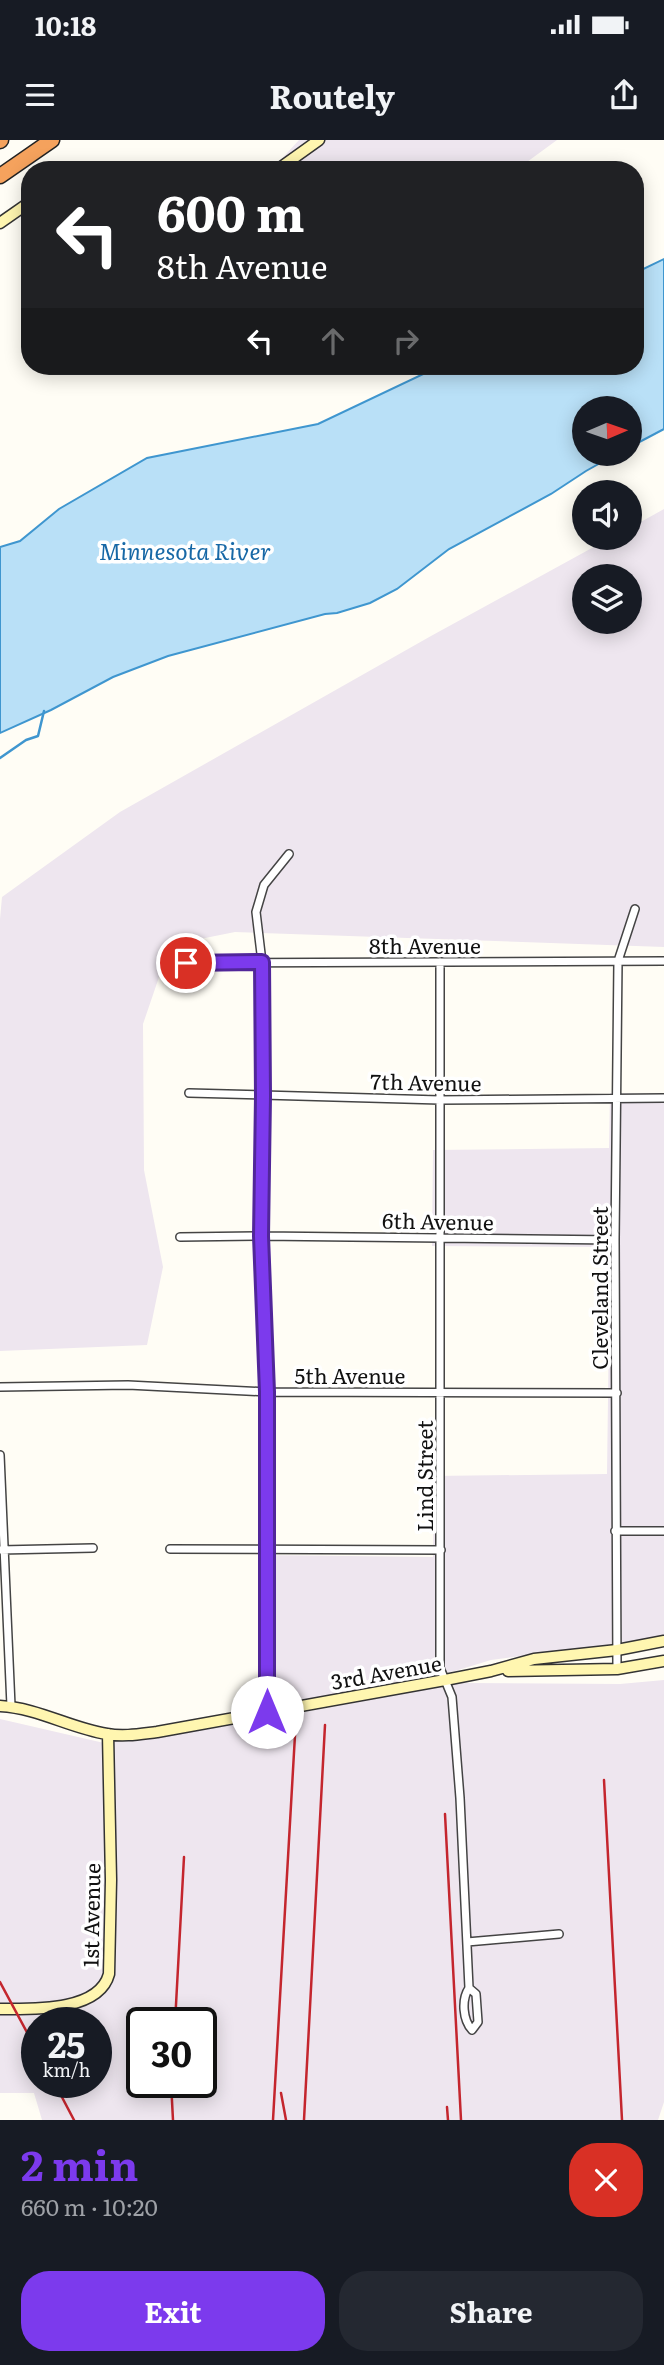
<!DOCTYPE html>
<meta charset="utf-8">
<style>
body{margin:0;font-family:Literata,serif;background:#242831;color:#f1f3f6;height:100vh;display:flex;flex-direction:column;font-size:26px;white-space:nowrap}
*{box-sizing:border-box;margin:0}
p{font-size:23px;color:#9ea1a6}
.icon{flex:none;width:38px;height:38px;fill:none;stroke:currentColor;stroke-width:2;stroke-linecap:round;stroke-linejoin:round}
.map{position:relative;height:1980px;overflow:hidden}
.side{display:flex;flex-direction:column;background:#171b24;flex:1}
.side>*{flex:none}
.guide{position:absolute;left:21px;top:21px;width:623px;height:214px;border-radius:28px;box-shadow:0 4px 18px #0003;background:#202124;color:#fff;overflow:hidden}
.needle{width:46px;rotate:88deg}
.controls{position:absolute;left:572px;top:256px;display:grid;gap:14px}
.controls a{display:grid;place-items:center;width:70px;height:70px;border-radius:50%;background:#171b24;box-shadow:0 4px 18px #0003;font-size:35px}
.speed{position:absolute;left:21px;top:1867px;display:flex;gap:14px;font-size:35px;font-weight:700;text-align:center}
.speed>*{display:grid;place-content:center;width:91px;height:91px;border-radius:50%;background:#171b24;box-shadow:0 4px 18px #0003;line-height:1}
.speed small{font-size:18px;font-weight:400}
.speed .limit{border:4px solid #111;border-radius:10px;background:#fff;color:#111}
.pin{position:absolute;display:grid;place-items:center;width:60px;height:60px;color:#fff;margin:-30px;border:4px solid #fff;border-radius:50%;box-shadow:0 2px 7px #0007}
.me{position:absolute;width:77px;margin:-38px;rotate:0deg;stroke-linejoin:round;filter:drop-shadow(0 0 5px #0008)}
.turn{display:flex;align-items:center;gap:24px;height:147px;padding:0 21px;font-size:32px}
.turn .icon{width:91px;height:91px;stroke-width:2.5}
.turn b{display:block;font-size:49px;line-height:60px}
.lanes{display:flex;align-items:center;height:66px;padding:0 21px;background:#0003;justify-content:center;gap:35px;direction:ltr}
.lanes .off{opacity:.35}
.round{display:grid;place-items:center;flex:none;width:74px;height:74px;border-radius:28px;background:#242831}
.overview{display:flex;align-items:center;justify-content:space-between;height:119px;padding:0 21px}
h1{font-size:42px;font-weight:700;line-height:52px;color:#7c3aed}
.button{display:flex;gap:14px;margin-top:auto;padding:14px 21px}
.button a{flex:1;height:80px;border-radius:28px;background:#7c3aed;color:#fff;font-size:28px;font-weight:700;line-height:80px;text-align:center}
.button a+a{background:#242831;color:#f1f3f6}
.status{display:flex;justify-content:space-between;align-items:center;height:49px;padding:0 35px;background:#171b24;direction:ltr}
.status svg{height:19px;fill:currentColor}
header{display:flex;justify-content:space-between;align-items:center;height:91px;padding:0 21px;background:#171b24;font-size:32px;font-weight:700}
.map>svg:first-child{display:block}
.industrial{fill:#eee6ef;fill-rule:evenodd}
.water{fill:#b9e0f7;stroke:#3f96cf;stroke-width:2}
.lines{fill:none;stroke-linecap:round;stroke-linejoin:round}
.stream{stroke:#3f96cf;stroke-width:2.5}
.street-casing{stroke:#444;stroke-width:10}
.secondary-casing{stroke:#333;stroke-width:13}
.highway-casing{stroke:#222;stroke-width:17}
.street{stroke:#fff;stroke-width:7}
.secondary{stroke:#fff6b0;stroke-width:10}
.highway{stroke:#f5a25d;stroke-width:14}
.rail{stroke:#c4262e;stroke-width:2.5}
.route-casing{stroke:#51269a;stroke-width:18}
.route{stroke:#7c3aed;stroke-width:12}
.labels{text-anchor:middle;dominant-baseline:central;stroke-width:7;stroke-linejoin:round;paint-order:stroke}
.street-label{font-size:21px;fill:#111;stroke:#fff}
.water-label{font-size:23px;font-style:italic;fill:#1768a6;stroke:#fff}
</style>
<div class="status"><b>10:18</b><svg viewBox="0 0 49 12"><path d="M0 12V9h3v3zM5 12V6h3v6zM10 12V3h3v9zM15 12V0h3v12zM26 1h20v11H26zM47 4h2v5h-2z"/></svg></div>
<header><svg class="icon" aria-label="menu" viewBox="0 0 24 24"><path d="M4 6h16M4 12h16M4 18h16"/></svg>Routely<svg class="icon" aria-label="share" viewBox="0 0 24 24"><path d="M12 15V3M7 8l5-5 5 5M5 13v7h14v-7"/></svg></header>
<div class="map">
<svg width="664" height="1980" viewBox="0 0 664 1980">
<rect width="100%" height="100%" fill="#fffdf5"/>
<!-- industrial -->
<path class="industrial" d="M 299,0 L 557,0 L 516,30 L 279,30 L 276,25 Z
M 664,369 L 664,807 L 235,792 L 170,805 L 143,884 L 144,1030 L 163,1127 L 147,1205 L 0,1211 L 0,779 L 2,757 L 120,672 L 431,496 L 612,397 L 630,397 L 630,388 ZM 584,436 L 630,436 L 630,481 L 584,481 Z
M 610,953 L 664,954 L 664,1495 L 625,1503 L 491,1520 L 455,1531 L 261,1568 L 260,1415 L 433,1417 L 434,1336 L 607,1334 L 610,1107 L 432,1106 L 433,1010 L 609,1008 Z
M 664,1540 L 664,1962 L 658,1980 L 42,1980 L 34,1953 L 0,1953 L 0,1579 L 104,1603 L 261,1580 L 462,1543 L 620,1544 ZM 37,1883 L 96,1883 L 96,1942 L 37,1942 ZM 142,1883 L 201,1883 L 201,1942 L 142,1942 Z"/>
<!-- water -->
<path class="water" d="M 664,119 L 664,289 L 630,307 L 630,268 L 584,268 L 584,313 L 618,313 L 586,331 L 551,354 L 449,409 L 397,449 L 370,463 L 337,473 L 325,474 L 168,516 L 113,537 L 51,570 L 0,593 L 0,407 L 20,401 L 59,369 L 147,318 L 318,284 L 440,226 L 635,226 L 635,133 Z"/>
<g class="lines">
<!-- stream -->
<path class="stream" d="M 0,618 L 26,600 L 38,596 L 44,571"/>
<!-- street casing -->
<g class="street-casing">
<path id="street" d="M 440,822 L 440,1528 L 452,1557 L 460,1658 L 469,1848
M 186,823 L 664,821
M 189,953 L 440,960 L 664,958
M 180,1097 L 261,1096 L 615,1100
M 0,1247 L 128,1245 L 267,1252 L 617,1253
M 0,1315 L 11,1566
M 615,1391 L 664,1391
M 170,1409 L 441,1410
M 0,1410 L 93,1408
M 617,1529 L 615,1100 L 618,821 L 635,769
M 266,1572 L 267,1252 L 261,1096 L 263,956 L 262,822 L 256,772 L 264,745 L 289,714
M 467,1802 L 559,1794
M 469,1848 L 476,1854 L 478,1882 L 472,1890 C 463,1880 461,1860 469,1848 Z"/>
</g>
<!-- secondary casing -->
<g class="secondary-casing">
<path id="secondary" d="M 277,30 L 319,0
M 0,83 L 30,62
M 508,1531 L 617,1529 L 664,1521
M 0,1566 C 38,1568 70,1588 107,1594 C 124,1597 140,1594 157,1592 L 445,1540 L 491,1531 L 534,1519 L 617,1510 L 664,1501
M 0,1869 C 32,1869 99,1872 109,1834 L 111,1740 L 108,1594"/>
</g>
<!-- highway casing -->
<g class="highway-casing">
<path id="highway" d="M 0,1 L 1,0
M 0,36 L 52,0"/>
</g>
<!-- street -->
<use href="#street" class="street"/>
<!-- secondary -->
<use href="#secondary" class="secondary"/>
<!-- highway -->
<use href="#highway" class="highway"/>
<!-- rail -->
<path class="rail" d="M 604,1640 L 622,1980
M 445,1674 L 461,1980
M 0,1842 L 37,1911
M 175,1883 L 184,1717
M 54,1942 L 74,1980
M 171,1942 L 173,1980
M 281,1953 L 286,1980
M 447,1967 L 448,1980
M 273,1980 L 295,1595
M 304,1980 L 325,1585"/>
</g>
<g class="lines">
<!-- route casing -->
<g class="route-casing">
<path id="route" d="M 186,823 L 262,822 L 263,956 L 261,1096 L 267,1252 L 267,1572"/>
</g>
<!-- route -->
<use href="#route" class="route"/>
</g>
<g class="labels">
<!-- street labels -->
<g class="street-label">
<text x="425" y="804">8th Avenue</text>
<text transform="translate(426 941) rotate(1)">7th Avenue</text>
<text transform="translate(438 1080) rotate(1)">6th Avenue</text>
<text transform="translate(598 1148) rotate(-90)">Cleveland Street</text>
<text x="350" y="1234">5th Avenue</text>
<text transform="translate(423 1336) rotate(-90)">Lind Street</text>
<text transform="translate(386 1531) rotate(-10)">3rd Avenue</text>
<text transform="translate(90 1775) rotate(-89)">1st Avenue</text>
</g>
<!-- water labels -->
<g class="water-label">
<text x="185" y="410">Minnesota River</text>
</g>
</g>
</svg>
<div class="controls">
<a><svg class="needle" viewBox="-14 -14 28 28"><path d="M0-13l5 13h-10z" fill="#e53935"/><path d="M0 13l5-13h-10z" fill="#9ea1a6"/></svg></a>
<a><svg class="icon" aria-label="sound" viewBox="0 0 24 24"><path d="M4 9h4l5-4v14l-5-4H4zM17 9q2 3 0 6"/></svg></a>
<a><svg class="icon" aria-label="layers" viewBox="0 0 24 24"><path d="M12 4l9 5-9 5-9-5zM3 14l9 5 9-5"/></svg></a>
</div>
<div class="speed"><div>25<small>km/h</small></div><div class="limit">30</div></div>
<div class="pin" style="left:186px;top:823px;background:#d93025"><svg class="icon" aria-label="arrive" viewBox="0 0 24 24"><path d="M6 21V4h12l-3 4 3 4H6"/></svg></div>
<svg class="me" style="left:267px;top:1572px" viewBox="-20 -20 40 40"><circle r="19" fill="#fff"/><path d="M0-13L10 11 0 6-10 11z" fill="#7c3aed"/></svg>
<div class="guide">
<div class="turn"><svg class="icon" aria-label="left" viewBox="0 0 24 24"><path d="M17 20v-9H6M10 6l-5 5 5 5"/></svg><div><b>600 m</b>8th Avenue</div></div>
<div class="lanes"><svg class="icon" aria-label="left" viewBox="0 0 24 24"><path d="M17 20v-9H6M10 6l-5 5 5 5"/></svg><svg class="icon off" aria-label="ahead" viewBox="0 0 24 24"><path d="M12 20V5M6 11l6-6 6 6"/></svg><svg class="icon off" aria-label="right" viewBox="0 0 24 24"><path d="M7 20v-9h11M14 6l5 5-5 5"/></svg></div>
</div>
</div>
<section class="side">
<div class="overview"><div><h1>2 min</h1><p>660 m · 10:20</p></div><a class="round" style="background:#d93025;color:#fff"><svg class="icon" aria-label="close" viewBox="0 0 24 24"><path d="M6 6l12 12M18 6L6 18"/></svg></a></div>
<div class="button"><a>Exit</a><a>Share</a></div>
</section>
